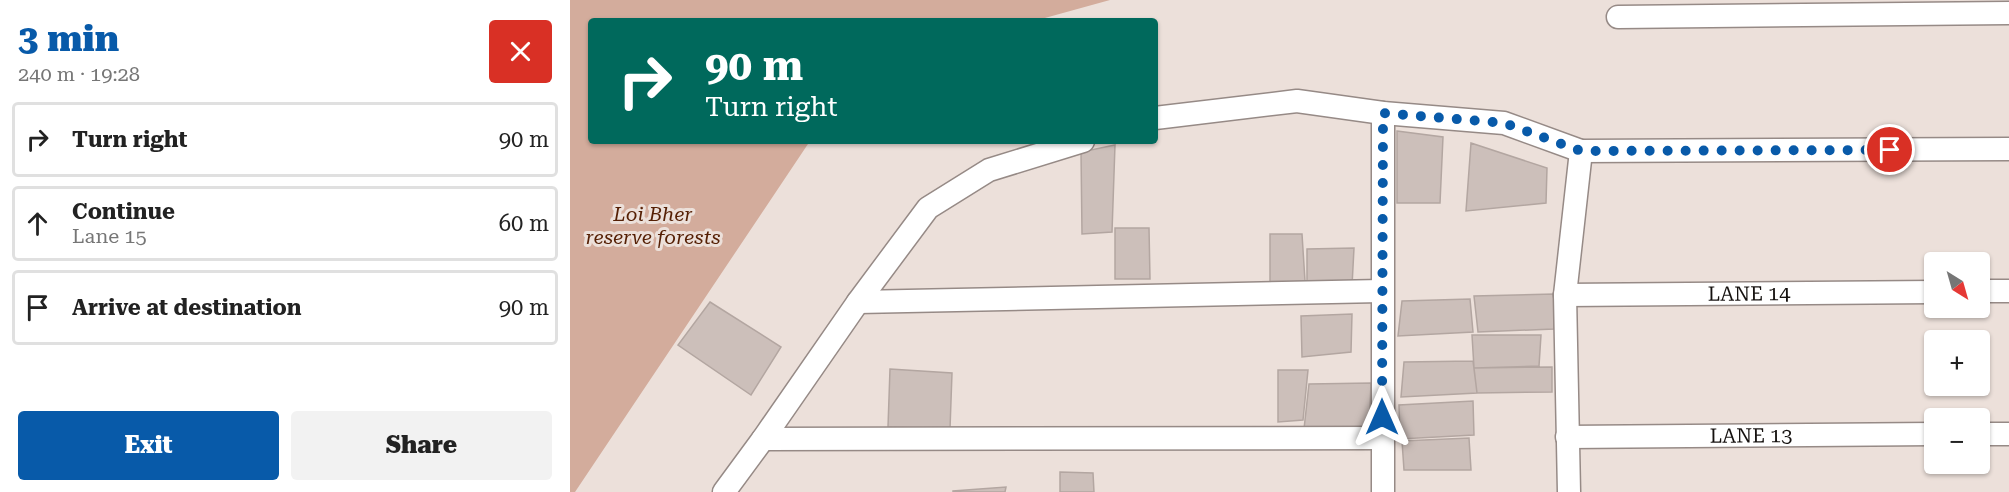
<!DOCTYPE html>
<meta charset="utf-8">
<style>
body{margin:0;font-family:"Roboto Serif",serif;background:#f2f2f2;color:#222;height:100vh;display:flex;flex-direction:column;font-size:22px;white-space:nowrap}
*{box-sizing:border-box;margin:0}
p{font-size:20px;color:#767676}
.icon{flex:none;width:33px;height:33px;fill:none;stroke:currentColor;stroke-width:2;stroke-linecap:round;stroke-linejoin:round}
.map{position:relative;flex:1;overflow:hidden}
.drawer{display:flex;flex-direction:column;background:#fff;width:570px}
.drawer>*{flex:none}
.guide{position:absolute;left:18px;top:18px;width:570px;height:126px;border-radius:6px;box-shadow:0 2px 4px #0004;background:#00695c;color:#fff;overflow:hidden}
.needle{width:39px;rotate:143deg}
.tools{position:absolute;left:1354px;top:252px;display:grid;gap:12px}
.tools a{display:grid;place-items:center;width:66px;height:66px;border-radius:6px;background:#fff;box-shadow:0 2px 4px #0004;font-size:30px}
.pin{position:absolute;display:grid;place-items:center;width:51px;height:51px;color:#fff;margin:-26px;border:3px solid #fff;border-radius:50%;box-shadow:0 2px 6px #0007}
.me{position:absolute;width:66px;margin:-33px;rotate:0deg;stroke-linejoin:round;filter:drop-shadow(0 0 4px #0008)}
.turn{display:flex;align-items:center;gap:21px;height:126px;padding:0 18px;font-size:27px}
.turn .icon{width:78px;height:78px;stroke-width:2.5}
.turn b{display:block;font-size:42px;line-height:51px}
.round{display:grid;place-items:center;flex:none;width:63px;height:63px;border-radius:6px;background:#f2f2f2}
.headline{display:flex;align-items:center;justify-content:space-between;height:102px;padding:0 18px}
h1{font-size:36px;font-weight:800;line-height:45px;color:#085aa9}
.cta{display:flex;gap:12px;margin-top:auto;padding:12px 18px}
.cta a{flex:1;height:69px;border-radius:6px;background:#085aa9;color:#fff;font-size:24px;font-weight:800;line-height:69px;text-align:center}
.cta a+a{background:#f2f2f2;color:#222}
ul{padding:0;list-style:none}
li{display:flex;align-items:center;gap:18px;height:75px;margin:0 12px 9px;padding:0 6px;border:3px solid #e0e0e0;border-radius:6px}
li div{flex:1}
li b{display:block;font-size:22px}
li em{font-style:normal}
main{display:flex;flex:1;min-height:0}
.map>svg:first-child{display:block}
.green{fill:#d3ac9c}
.building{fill:#ccbfba;stroke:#b3a6a1;stroke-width:1.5}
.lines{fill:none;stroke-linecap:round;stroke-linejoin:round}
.minor-casing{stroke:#968a86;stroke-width:25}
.minor{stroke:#fff;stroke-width:22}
.route{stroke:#085aa9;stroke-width:10;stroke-dasharray:0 18}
.labels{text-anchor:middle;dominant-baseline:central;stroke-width:6;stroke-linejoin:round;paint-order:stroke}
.park-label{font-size:20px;font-style:italic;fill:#551f04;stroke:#ece0da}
.street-label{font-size:20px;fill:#15110f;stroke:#ece0da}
</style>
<main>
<section class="drawer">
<div class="headline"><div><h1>3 min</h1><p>240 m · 19:28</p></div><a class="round" style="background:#d93025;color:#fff"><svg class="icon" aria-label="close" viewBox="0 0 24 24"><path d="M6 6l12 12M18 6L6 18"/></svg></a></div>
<ul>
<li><svg class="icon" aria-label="right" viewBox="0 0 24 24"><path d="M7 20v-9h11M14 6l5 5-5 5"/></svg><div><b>Turn right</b></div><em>90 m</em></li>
<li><svg class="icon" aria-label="ahead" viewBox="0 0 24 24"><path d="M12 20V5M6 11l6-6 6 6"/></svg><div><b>Continue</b><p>Lane 15</p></div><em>60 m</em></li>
<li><svg class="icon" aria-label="arrive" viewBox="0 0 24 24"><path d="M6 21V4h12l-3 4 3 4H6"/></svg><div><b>Arrive at destination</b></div><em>90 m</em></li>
</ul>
<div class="cta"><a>Exit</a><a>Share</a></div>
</section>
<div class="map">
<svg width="1439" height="492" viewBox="0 0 1439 492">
<rect width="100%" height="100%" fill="#ece0da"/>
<!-- green -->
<path class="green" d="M 0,0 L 540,0 L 464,21 L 21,21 L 21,141 L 240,141 L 5,492 L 0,492 Z"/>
<!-- building -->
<path class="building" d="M 827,131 L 873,137 L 870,203 L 827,203 Z
M 901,143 L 977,168 L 976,203 L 896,211 Z
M 545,145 L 542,232 L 512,234 L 511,152 Z
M 545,228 L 579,228 L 580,279 L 545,279 Z
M 700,234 L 732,234 L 735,281 L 700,283 Z
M 784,248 L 782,286 L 737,288 L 737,249 Z
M 984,294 L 984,329 L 908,332 L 904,296 Z
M 900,299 L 903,332 L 828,336 L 832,301 Z
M 140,302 L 211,347 L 181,395 L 108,345 Z
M 782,314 L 781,352 L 732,357 L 731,316 Z
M 902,335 L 971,335 L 969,366 L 904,368 Z
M 903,361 L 907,393 L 831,397 L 834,362 Z
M 982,367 L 982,392 L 907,393 L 904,368 Z
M 320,369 L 382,373 L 380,429 L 318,427 Z
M 708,370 L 738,370 L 733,420 L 708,422 Z
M 801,383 L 799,429 L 734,429 L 739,384 Z
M 903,401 L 904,435 L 830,439 L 829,405 Z
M 899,438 L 901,470 L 834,470 L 832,441 Z
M 490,472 L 523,473 L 524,492 L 490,492 Z
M 436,487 L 435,492 L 383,492 L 383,491 Z"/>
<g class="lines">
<!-- minor casing -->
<g class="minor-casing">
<g id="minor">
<path d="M 1048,17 L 1439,13"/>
<path d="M 813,113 L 813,492"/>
<path d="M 585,118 L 727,101 L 813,113 L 934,123 L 1011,151 L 1439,149"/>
<path d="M 1410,291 L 1439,291"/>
<path id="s1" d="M 995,295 L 1365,292"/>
<path d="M 288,302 L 811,291"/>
<path d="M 1410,434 L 1439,434"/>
<path id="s2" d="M 997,437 L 1365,434"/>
<path d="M 193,439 L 813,438"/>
<path d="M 154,492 L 193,439 L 288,302 L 358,208 L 419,170 L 513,141"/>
<path d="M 999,492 L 995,295 L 1011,151"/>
</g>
</g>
<!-- minor -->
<use href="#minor" class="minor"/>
</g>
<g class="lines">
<!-- route -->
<path class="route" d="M 812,417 L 813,113 L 934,123 L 1011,151 L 1320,150"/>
</g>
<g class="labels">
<!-- park labels -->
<g class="park-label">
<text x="83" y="214">Loi Bher<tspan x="83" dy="23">reserve forests</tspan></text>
</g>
<!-- street labels -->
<g class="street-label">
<text stroke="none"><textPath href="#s1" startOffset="184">LANE 14</textPath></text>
<text stroke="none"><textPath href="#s2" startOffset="184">LANE 13</textPath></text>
</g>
</g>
</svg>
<div class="tools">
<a><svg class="needle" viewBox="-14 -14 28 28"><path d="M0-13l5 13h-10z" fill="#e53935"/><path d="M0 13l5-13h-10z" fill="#767676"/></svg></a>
<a>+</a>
<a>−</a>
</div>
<div class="pin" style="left:1320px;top:150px;background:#d93025"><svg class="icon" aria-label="arrive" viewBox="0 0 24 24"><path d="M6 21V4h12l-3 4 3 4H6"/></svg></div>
<svg class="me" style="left:812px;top:417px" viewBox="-20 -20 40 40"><path d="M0-17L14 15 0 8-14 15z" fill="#085aa9" stroke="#fff" stroke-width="4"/></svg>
<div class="guide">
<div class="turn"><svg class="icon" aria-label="right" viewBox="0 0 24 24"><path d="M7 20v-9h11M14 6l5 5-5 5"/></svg><div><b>90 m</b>Turn right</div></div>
</div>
</div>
</main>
